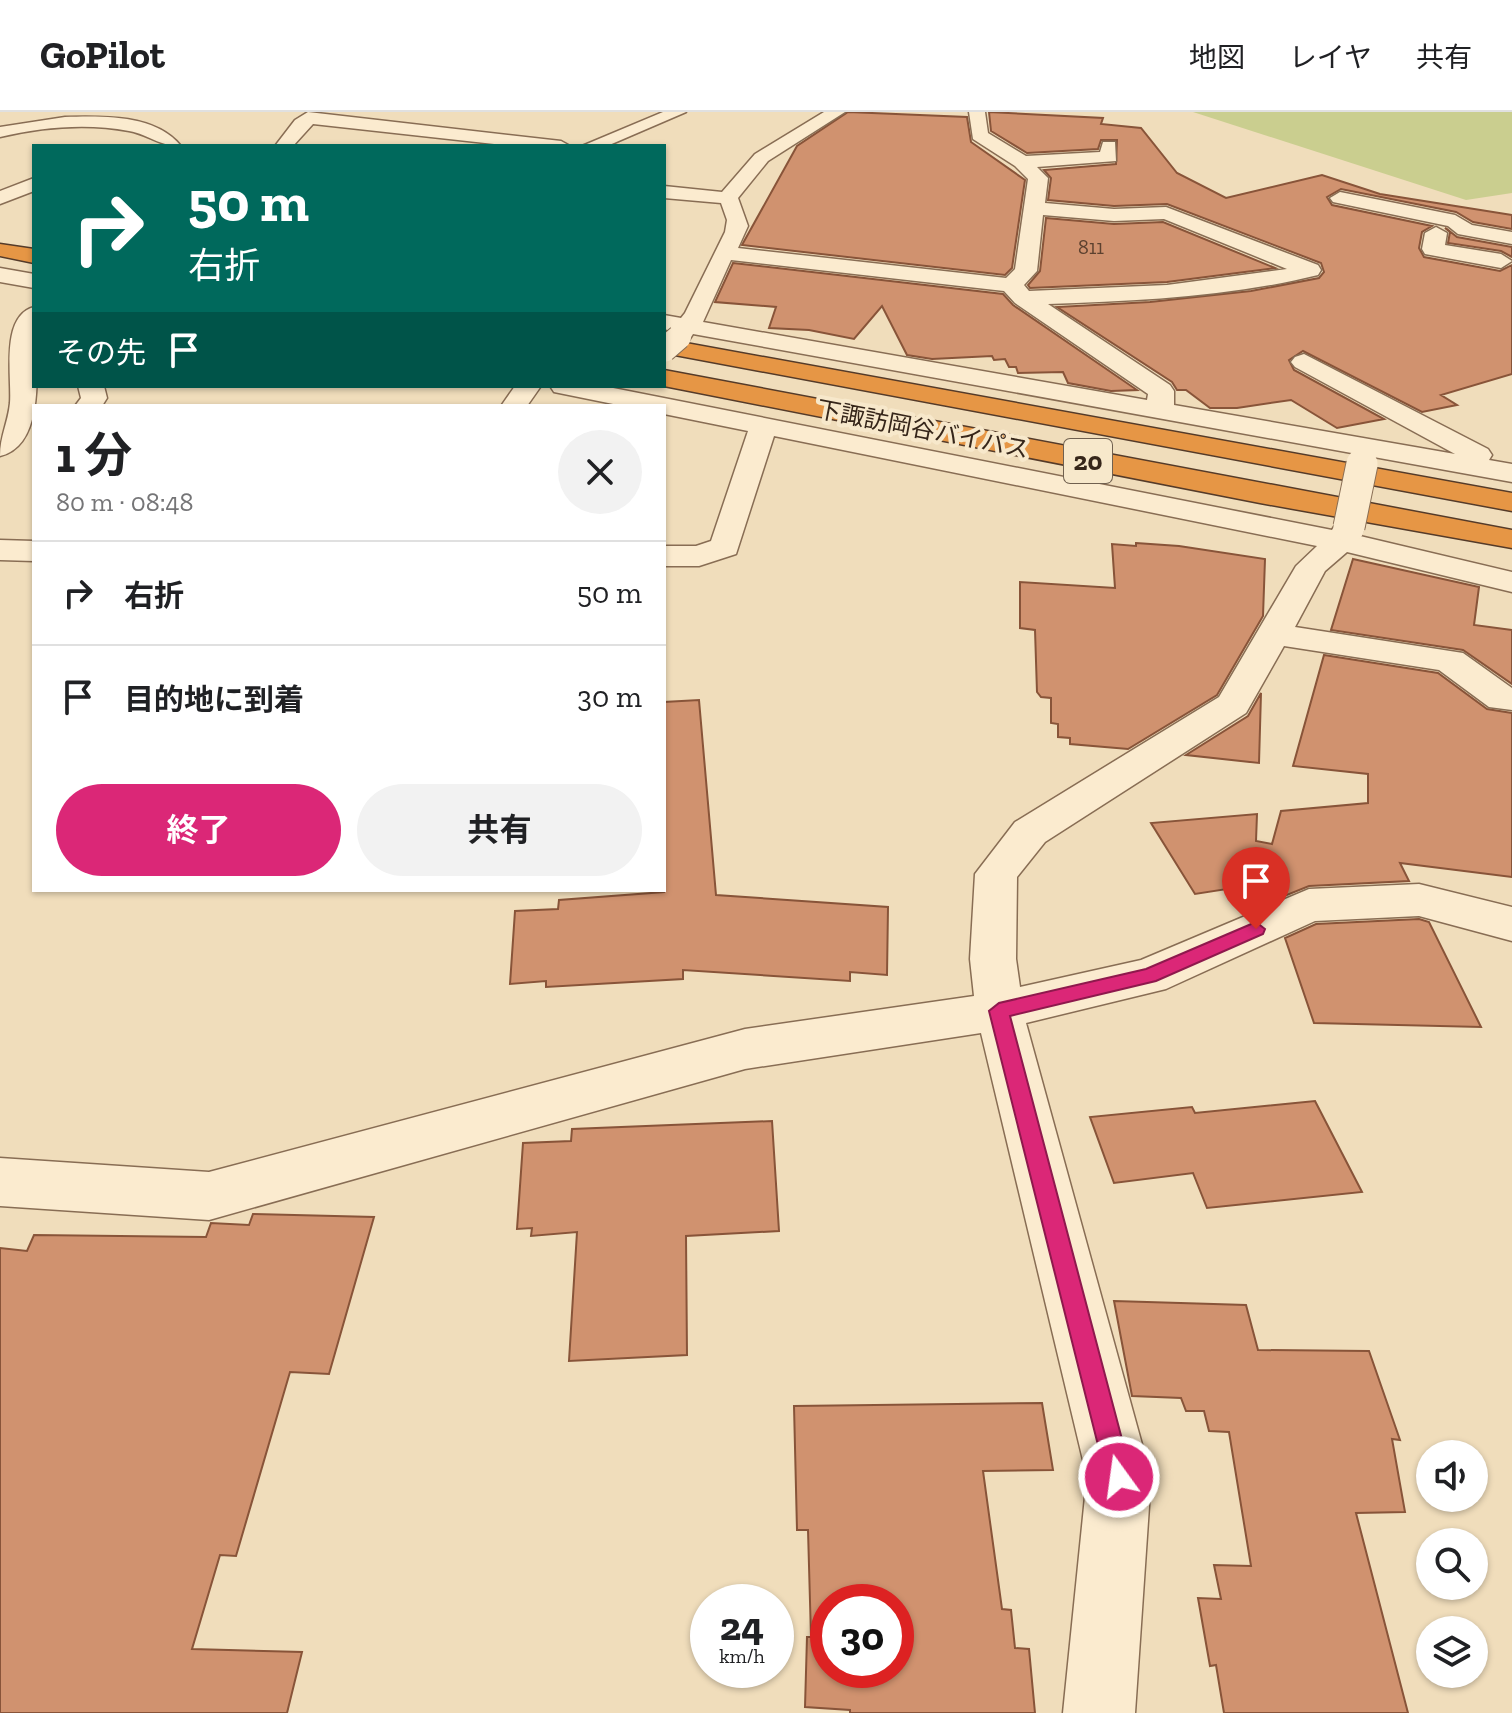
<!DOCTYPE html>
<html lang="ja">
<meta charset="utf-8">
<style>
body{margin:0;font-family:"Zilla Slab","Noto Sans JP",serif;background:#f2f2f2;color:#202124;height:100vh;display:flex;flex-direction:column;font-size:30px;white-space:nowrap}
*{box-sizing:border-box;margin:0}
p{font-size:26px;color:#757577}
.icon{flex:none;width:44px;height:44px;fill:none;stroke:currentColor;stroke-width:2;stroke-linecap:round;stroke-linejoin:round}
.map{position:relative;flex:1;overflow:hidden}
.sheet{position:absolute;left:32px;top:292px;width:634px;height:488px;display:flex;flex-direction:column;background:#fff;border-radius:0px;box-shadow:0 2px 6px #0004}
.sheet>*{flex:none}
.guide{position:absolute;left:32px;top:32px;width:634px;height:244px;border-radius:0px;box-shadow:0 2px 6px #0004;background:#00695c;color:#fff;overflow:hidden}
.tools{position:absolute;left:1416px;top:1328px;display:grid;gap:16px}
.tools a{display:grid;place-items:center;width:72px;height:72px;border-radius:50%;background:#fff;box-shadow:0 2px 6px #0004;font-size:40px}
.speed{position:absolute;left:690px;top:1472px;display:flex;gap:16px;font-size:40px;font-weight:700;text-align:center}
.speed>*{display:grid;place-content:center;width:104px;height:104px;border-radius:50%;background:#fff;box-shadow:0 2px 6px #0004;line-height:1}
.speed small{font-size:20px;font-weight:400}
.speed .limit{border:12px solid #d22;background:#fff;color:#111}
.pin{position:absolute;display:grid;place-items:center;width:68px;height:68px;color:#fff;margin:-82px -34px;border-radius:50% 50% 50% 0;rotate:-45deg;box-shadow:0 0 8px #0007}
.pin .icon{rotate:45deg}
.me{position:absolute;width:88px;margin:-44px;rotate:346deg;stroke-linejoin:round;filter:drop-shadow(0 0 6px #0008)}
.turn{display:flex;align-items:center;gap:28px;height:168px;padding:0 24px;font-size:36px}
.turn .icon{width:104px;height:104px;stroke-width:2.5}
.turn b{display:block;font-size:56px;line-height:68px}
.then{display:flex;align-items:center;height:76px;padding:0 24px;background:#0003;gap:16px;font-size:30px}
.round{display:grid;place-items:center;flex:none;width:84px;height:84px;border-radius:42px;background:#f2f2f2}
.headline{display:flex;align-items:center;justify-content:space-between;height:136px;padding:0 24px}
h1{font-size:48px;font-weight:700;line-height:60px}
.primary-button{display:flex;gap:16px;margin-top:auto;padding:16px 24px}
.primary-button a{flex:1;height:92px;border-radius:48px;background:#db2777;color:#fff;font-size:32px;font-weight:700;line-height:92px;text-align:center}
.primary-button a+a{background:#f2f2f2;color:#202124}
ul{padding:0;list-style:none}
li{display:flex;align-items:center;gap:24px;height:104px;padding:0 24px;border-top:2px solid #e0e0e0}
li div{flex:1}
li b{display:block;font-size:30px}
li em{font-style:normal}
header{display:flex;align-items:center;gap:48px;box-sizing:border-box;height:112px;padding:0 40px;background:#fff;border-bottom:2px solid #e0e0e0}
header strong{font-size:38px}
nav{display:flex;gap:44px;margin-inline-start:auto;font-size:28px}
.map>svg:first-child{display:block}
.green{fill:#cace8f}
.building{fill:#d0926f;stroke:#885439;stroke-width:2;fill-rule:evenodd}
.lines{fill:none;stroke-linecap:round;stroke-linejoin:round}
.minor-casing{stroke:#886d54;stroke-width:3}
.highway-casing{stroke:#553b29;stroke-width:3}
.minor{fill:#fbebcf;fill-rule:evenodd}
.highway{fill:#e69645;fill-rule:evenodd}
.minor-bridge-far1-casing{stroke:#886d54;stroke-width:26;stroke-linecap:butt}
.minor-bridge-casing{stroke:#886d54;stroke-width:33;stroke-linecap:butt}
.minor-bridge-far1{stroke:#fbebcf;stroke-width:24}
.minor-bridge{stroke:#fbebcf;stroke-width:31}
.route{fill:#db2777;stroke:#8e194d;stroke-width:2}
.labels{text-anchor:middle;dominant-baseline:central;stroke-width:8;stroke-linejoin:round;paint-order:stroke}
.far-number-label{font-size:20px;fill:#5c412f}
.far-street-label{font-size:24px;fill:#36261a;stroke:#f7e8cb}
.shield{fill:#f7e8cb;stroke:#70604f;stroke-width:2}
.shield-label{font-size:26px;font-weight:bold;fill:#36261a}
</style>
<header>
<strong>GoPilot</strong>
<nav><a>地図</a><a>レイヤ</a><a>共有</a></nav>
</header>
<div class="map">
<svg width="1512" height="1601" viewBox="0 0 1512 1601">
<rect width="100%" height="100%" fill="#f0ddbb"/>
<!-- green -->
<path class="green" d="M 1193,0 L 1512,0 L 1512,81 L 1466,88 Z"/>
<!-- building -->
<path class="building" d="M 848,0 L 967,5 L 971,30 L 1025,68 L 1012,156 L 1005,163 L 742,133 L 797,34 Z
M 989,0 L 1103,6 L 1101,12 L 1141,16 L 1177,61 L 1226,86 L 1322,63 L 1380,82 L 1512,103 L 1512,117 L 1473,110 L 1456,100 L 1341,77 L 1327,85 L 1332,93 L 1432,114 L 1422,120 L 1419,136 L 1424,145 L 1500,159 L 1512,153 L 1512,262 L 1441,283 L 1457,293 L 1422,300 L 1303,239 L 1289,248 L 1294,258 L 1384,307 L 1337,316 L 1291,288 L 1237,296 L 1210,296 L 1186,278 L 1177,278 L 1172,270 L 1057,195 L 1150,190 L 1251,179 L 1319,166 L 1324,160 L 1321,151 L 1167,92 L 1114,94 L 1048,88 L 1051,66 L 1044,58 L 1116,52 L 1117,28 L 1101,28 L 1098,37 L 1027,41 L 991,19 Z
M 1046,106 L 1114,112 L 1163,110 L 1275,156 L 1167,170 L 1030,176 L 1028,173 L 1040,159 Z
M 1445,116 L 1447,117 L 1457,125 L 1512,135 L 1512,145 L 1501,139 L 1448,131 L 1450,120 Z
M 733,151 L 1003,182 L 1013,193 L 1137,278 L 1111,279 L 1068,271 L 1063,260 L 1018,261 L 1016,255 L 1009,255 L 1005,247 L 994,248 L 992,244 L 932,247 L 907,243 L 882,194 L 854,227 L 809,218 L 769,216 L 776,195 L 715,190 Z
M 1136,431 L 1179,434 L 1265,447 L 1263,504 L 1217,583 L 1128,637 L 1070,632 L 1070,626 L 1058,625 L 1058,612 L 1051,611 L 1051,586 L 1041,585 L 1037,580 L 1035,518 L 1020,516 L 1020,470 L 1115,476 L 1112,432 L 1136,434 Z
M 1353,447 L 1479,475 L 1474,513 L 1512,518 L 1512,572 L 1463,538 L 1331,518 Z
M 1324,543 L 1438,561 L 1487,597 L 1512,601 L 1512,765 L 1400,751 L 1409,769 L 1309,774 L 1272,789 L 1268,776 L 1236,781 L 1233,776 L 1195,782 L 1151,711 L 1257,702 L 1256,729 L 1272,732 L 1281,699 L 1368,691 L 1368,662 L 1293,654 Z
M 1261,581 L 1259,651 L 1186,643 L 1248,604 Z
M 699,588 L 716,783 L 888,795 L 887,863 L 850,860 L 850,869 L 683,858 L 683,867 L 546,875 L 546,869 L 510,872 L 515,799 L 558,797 L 559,788 L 664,780 L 664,590 Z
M 1419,807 L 1429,810 L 1481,915 L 1314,911 L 1285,826 L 1316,812 Z
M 1315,989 L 1362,1080 L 1207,1096 L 1193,1061 L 1114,1071 L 1090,1005 L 1192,995 L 1195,1001 Z
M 772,1009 L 779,1119 L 686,1124 L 687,1243 L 569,1249 L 577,1120 L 531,1124 L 532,1116 L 517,1117 L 523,1031 L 571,1029 L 572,1017 Z
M 253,1102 L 374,1105 L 329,1262 L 290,1260 L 236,1444 L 220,1443 L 192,1537 L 302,1540 L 287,1601 L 0,1601 L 0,1136 L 27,1139 L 34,1123 L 206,1125 L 211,1111 L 249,1113 Z
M 1114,1189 L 1246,1193 L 1258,1238 L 1369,1239 L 1400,1328 L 1392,1327 L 1405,1400 L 1356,1401 L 1408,1601 L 1224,1601 L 1216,1553 L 1210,1554 L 1198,1486 L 1221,1487 L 1214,1453 L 1251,1454 L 1229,1320 L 1209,1319 L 1204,1299 L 1186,1299 L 1181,1286 L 1132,1284 Z
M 1042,1291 L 1053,1358 L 983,1359 L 1002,1497 L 1011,1498 L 1015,1536 L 1029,1537 L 1035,1601 L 850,1601 L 850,1598 L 805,1595 L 807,1525 L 811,1525 L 808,1418 L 797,1418 L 794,1294 ZM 828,1490 L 896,1490 L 896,1558 L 828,1558 Z"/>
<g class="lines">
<!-- minor casing -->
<g class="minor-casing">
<path id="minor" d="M 308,0 L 561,29 L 570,34 L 513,34 L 313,12 L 293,34 L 275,34 L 295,8 Z
M 663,0 L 686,0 L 607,34 L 582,34 Z
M 824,0 L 845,0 L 768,49 L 738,86 L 748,114 L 738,136 L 1006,166 L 1015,157 L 1028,67 L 1015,54 L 973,27 L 969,0 L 985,0 L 988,21 L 1026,44 L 1100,40 L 1103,30 L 1115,30 L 1116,49 L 1037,55 L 1048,66 L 1045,91 L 1114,97 L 1166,95 L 1318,153 L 1321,158 L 1318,163 C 1229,185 1139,189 1048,192 L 1170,273 L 1174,279 L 1174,293 L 1455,342 L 1295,255 L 1291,250 L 1295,245 L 1304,242 L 1488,337 L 1492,343 L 1489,348 L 1512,352 L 1512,370 L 693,222 L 688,230 L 670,230 L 667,225 L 671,219 L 664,217 L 664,203 L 681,206 L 685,201 L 725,120 L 727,108 L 721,91 L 664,86 L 664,74 L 722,80 L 755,42 ZM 1043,103 L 1114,109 L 1164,107 L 1287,157 L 1167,173 L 1029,179 L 1024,173 L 1037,159 ZM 731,148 L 1004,179 L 1015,191 L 1148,282 L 1147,288 L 703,210 Z
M 65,5 C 102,4 155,2 181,34 C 158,34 150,23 129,19 C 87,11 42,15 0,25 L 0,15 Z
M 34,66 L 34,79 L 0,92 L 0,79 Z
M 1340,80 L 1455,103 L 1472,113 L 1512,120 L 1512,132 L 1458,122 L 1448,114 L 1333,90 L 1330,86 Z
M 1436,115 L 1447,121 L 1445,133 L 1501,142 L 1512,149 L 1501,156 L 1425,142 L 1422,137 L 1425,121 Z
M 0,156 L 34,162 L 34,176 L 0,170 Z
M 34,195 C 34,237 51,332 0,344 C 0,324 8,311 10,291 C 12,265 0,204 34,195 Z
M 78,274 L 104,274 L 107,286 L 102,294 L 75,294 L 81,286 Z
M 515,274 L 541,274 L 527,294 L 501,294 Z
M 550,274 L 603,274 L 1332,418 L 1338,408 L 1360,408 L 1364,415 L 1360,424 L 1512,460 L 1512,480 L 1347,440 L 1325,459 L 1295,515 L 1463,541 L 1512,576 L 1512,598 L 1489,595 L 1439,558 L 1284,534 L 1246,601 L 1045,730 L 1017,765 L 1016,847 L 1020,875 L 1141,848 L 1309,777 L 1419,772 L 1512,795 L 1512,829 L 1419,804 L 1315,809 L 1166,877 L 1026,911 L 1151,1365 L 1135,1601 L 1063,1601 L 1087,1365 L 981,921 L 745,957 L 209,1108 L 0,1094 L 0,1046 L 209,1060 L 745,917 L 974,884 L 970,847 L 975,762 L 1015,710 L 1219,585 L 1296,454 L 1317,434 L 774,324 L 736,442 L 699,454 L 664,454 L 664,434 L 696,434 L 711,429 L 748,319 L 664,302 L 664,294 L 623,294 L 554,280 Z
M 0,428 L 34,429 L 34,449 L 0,448 Z"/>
</g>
<!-- highway casing -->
<g class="highway-casing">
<path id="highway" d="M 0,132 L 34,137 L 34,151 L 0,144 Z
M 664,227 L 1512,381 L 1512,399 L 664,241 Z
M 664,258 L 1512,418 L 1512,436 L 1260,391 L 664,274 Z"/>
</g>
<!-- minor -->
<use href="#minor" class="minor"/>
<!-- highway -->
<use href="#highway" class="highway"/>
<!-- minor-bridge-far1 casing -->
<g class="minor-bridge-far1-casing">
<path id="minor-bridge-far1" d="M 664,238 L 679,225"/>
</g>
<!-- minor-bridge casing -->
<g class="minor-bridge-casing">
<path id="minor-bridge" d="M 1349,415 L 1362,352"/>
</g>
<!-- minor-bridge-far1 -->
<use href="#minor-bridge-far1" class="minor-bridge-far1"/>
<!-- minor-bridge -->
<use href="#minor-bridge" class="minor-bridge"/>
</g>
<!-- route -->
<path class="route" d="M 1256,810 L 1265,817 L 1263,822 L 1156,869 L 1010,904 L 1132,1365 L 1129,1374 L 1119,1378 L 1110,1374 L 1106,1365 L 989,899 L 999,891 L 1146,857 Z"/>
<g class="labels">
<!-- far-number labels -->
<g class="far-number-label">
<text x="1091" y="135">811</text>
</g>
<!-- far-street labels -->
<g class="far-street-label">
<text transform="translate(923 317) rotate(11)">下諏訪岡谷バイパス</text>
</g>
<!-- shield labels -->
<rect class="shield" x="1064" y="327" width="48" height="44" rx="6"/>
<g class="shield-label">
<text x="1088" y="349">20</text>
</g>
</g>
</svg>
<div class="tools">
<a><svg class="icon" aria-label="sound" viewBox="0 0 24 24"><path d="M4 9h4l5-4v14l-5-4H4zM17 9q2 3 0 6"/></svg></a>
<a><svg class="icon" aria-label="search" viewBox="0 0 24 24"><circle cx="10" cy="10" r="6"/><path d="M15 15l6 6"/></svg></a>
<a><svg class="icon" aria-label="layers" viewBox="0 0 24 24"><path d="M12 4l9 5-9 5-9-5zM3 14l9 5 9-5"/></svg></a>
</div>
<div class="speed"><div>24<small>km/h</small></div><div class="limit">30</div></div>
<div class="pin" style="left:1256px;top:817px;background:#d93025"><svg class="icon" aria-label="arrive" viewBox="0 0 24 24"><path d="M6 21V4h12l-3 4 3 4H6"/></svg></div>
<svg class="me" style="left:1119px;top:1365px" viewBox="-20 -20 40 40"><circle r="17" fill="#db2777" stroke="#fff" stroke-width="3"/><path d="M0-11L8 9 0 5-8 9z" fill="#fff"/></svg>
<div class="guide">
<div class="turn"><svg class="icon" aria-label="right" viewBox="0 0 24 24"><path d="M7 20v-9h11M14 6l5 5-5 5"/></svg><div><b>50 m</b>右折</div></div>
<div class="then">その先<svg class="icon" aria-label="arrive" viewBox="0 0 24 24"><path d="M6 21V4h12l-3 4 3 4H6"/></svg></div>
</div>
<section class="sheet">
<div class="headline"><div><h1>1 分</h1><p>80 m · 08:48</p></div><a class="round"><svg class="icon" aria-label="close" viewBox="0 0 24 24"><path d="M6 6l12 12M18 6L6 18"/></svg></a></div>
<ul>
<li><svg class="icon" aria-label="right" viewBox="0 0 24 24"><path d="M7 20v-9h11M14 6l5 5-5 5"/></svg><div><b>右折</b></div><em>50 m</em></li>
<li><svg class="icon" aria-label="arrive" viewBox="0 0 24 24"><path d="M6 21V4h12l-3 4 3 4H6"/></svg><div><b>目的地に到着</b></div><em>30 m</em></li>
</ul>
<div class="primary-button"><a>終了</a><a>共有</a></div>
</section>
</div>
